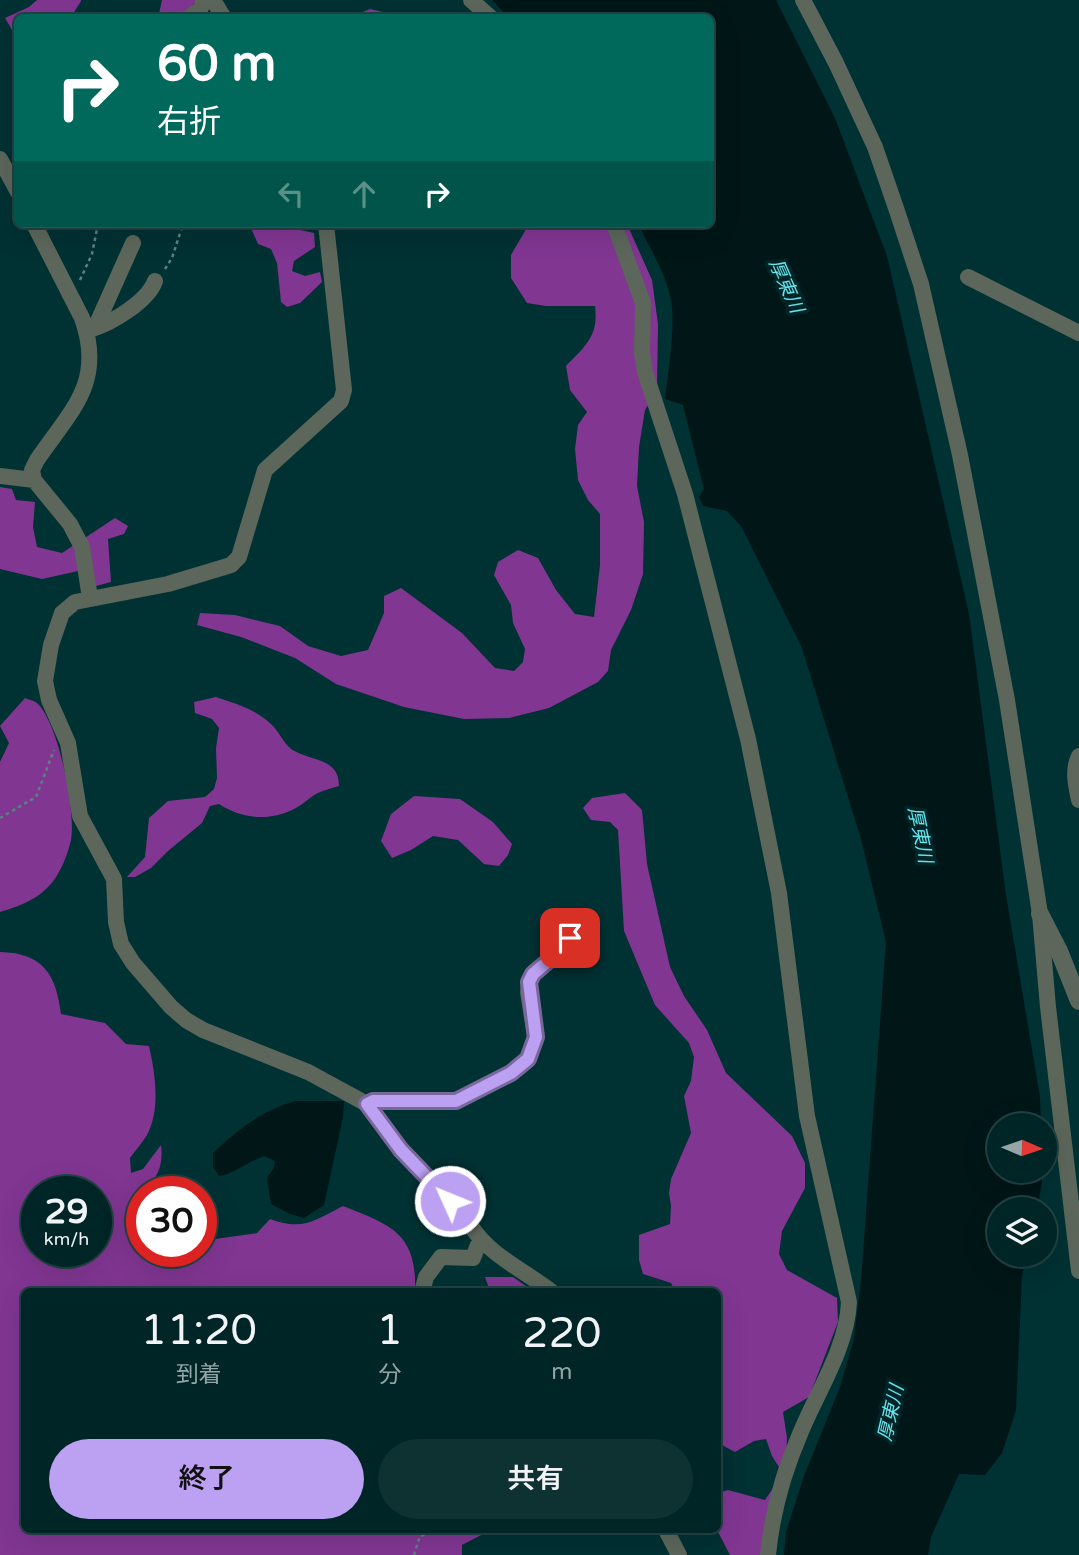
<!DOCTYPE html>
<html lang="ja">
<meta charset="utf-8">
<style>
body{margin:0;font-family:"Varela Round","Noto Sans JP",sans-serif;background:#0e3132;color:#f1f3f6;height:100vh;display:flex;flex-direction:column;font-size:26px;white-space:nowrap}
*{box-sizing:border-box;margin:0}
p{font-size:23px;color:#95a5a7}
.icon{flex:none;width:38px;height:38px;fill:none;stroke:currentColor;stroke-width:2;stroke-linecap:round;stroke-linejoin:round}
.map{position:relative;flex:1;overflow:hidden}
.sheet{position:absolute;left:21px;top:1288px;width:700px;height:245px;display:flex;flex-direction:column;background:#002526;border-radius:10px;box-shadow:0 7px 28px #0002,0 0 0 2px #224243}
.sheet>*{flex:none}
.top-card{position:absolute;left:14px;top:14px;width:700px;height:214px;border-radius:10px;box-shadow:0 7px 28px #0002,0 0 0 2px #224243;background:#00695c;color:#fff;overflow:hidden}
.needle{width:46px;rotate:92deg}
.tools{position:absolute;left:987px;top:1113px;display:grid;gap:14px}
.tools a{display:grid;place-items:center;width:70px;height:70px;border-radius:50%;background:#002526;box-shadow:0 7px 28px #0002,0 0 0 2px #224243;font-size:35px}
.speed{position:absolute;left:21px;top:1176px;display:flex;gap:14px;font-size:35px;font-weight:700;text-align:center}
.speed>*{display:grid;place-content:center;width:91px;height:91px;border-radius:50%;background:#002526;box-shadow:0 7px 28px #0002,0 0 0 2px #224243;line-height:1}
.speed small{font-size:18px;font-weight:400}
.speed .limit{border:10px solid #d22;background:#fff;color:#111}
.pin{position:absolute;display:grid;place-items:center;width:60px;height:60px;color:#fff;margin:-30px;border-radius:14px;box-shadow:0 4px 10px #0006}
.me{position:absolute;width:77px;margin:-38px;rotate:314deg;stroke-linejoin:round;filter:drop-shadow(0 0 5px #0008)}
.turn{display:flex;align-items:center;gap:24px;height:147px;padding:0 28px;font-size:32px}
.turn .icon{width:91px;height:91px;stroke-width:2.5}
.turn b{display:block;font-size:49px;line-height:60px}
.lanes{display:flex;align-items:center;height:66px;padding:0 28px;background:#0003;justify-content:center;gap:35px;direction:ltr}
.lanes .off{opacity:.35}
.eta{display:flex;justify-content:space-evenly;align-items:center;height:119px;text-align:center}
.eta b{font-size:42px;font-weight:600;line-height:49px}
.cta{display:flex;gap:14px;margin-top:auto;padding:14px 28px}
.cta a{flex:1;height:80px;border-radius:42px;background:#bca0f2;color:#111;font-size:28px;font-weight:600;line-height:80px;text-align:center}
.cta a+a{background:#0e3132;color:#f1f3f6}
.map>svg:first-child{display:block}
.forest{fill:#813692;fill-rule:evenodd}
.water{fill:#001617}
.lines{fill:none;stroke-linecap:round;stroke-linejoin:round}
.path{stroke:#5b8183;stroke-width:2.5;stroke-dasharray:3.5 3.5;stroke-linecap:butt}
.minor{stroke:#5c665a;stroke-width:16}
.tertiary{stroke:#5c665a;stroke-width:18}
.route-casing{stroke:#7a689d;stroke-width:18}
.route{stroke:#bca0f2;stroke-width:12}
.labels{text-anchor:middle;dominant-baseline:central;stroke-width:7;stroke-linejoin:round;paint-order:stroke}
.water-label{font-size:19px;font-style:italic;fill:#65e5ec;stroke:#012527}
</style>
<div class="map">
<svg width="1079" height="1555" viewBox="0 0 1079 1555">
<rect width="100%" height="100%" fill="#003133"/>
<!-- forest -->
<path class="forest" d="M 37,0 L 81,0 L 81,1 L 71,17 L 18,18 L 17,28 L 12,30 L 5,18 L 29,7 Z
M 162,0 L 196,0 C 187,17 176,17 158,18 Z
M 370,9 L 404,17 L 350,17 Z
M 249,224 L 292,224 L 296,229 L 314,233 L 315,247 L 294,261 L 292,271 L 305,276 L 320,272 L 322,282 L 300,303 L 287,307 L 281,302 L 277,263 L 271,249 L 258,244 Z
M 529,224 L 627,224 L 652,280 L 658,324 L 657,391 L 645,410 L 639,447 L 637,486 L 644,522 L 643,574 L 631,610 L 611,650 L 608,671 L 598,682 L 549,708 L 509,718 L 464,719 L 404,707 L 336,684 L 295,658 L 241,637 L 197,625 L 200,613 L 235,615 L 280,626 L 308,646 L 341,656 L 368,650 L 384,613 L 384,596 L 401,588 L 462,633 L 495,668 L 514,671 L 523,662 L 525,649 L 513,623 L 511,605 L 494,575 L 498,562 L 518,550 L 538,558 L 556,590 L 575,614 L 594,617 L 600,565 L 600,514 L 588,500 L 578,480 L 575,449 L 578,425 L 587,412 L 570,390 L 566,366 C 585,346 599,336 595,306 L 546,306 L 527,303 L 511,278 L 511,255 Z
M 0,487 L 12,489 L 16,500 L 35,502 L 33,527 L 37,547 L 62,553 L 115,518 L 128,526 L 124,534 L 108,539 L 111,582 L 96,586 L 92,568 L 42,579 L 0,569 Z
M 216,697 C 237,704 258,710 274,727 C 280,734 284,743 291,749 C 311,762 339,757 339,786 C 332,788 324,790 318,793 C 311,796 306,802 299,806 C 274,822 243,820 219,804 L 210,806 L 202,823 L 168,851 L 151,868 L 135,877 L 127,877 L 145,857 L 149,818 L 168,801 L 205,797 L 214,789 L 217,778 L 216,748 L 219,728 L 212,719 L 195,713 L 194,702 Z
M 25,698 C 30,700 36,701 39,705 C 59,727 76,811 71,840 C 68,853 62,869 54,880 C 41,898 21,906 0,912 L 0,762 L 9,743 L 0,726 Z
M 625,793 L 642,810 L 647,864 L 670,967 L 684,996 L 707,1030 L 726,1073 L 792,1136 L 805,1163 L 805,1188 L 782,1231 L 779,1254 L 787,1270 L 837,1298 L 838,1322 L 809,1397 L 783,1412 L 787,1438 L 786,1459 L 765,1555 L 730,1555 L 717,1530 L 718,1493 L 728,1490 L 765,1500 L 773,1488 L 779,1467 L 772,1456 L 766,1439 L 754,1441 L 735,1452 L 718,1443 L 718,1292 L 675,1291 L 671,1283 L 643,1274 L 639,1260 L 639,1235 L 670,1224 L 671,1206 L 669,1193 L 671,1179 L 691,1133 L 684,1096 L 691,1081 L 694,1057 L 689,1043 L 655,1005 L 624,931 L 618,830 L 610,822 L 591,820 L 583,808 L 592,798 Z
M 414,796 L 460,799 L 493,822 L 512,844 L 508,855 L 499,866 L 484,864 L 458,840 L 433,836 L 411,850 L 392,858 L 381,841 L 391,814 Z
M 0,952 C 43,953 56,974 61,1014 L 105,1023 L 126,1044 L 149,1046 C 155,1073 161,1109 147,1135 C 142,1143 135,1151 130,1158 L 131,1173 L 143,1169 L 161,1145 C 164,1168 156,1183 136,1194 L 126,1230 L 142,1237 L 142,1251 L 201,1251 L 201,1241 L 257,1233 L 270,1219 C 302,1231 314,1221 343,1206 C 391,1225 417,1233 415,1291 L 24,1292 L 24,1530 L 491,1530 L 462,1545 L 462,1555 L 0,1555 ZM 37,1192 L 96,1192 L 96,1251 L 37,1251 Z
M 485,1277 L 513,1277 L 533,1291 L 490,1291 Z"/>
<!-- water -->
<path class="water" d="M 492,0 L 776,0 L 835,118 L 887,256 L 969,614 L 1006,895 L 1040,1097 L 1041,1125 L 999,1125 L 999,1171 L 1042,1171 L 1042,1183 L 1037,1209 L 999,1209 L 999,1255 L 1027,1255 L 1022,1276 L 1016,1410 L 1002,1453 L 985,1475 L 959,1474 L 931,1537 L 928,1555 L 784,1555 L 786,1532 L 804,1476 L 840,1387 L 854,1338 L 861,1281 L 886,942 L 861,839 L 802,648 L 741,526 L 727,511 L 703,506 L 699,497 L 704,489 L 683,405 L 665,399 C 668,372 676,326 671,300 C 666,274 650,248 638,224 L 710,224 L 710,18 L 508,17 Z
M 296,1101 L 344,1101 L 343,1117 L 324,1205 L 304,1218 L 290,1214 L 271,1204 L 267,1178 L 274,1168 L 275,1161 L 264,1156 C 249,1161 230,1176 219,1176 L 213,1167 L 213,1153 C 239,1129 262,1110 296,1101 Z"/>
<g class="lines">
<!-- path -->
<path class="path" d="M 165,269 L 172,258 L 183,224
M 80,280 L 92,254 L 98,224
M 0,818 L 36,797 L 54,750
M 414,1555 L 420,1536 L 442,1530"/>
<!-- minor -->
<path class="minor" d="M 213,0 L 224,18
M 471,0 L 491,18
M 803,0 L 836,63 L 875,147 L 897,211 L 921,284 L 960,455 L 1007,700 L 1040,914 L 1048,1007 L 1079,1271
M 188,18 L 200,10 L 204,0
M 0,159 L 18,192
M 34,224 L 82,318 C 105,383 71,410 37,460 L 32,470 L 34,480 L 70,524 L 82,547 L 90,598
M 326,224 L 344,390 L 341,401 L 265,470 L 239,557 L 231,565 L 168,584 L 75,602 L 62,613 L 51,645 L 45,681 L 49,700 L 68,743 L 80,816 L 114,879 L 116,922 L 121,944 L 133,963 L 171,1007 L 186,1020 L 203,1030 L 308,1072 L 367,1104 L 401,1150 L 471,1226 C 490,1256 524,1270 552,1292
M 614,224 L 643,303 L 642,353 L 645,372 L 685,494 L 748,739 L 779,893 L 807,1116 L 849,1302 C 847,1348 817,1392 800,1434 C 784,1471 772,1514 768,1555
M 968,277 L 1079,333
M 95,328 L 133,243
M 92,329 C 112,323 148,301 155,281
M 0,476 L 34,480
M 1079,756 C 1072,770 1076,786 1079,800
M 367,1104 L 373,1101 L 456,1101 L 511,1073 L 528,1059 L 535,1037 L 528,992 L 529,982 L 533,973 L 560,951 L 570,938
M 422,1292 L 426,1277 L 441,1257 L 473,1258 L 480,1240
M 666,1530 L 679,1555"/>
<!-- tertiary -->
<path class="tertiary" d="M 1040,914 L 1059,951 L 1079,1001"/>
</g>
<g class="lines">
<!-- route casing -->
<g class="route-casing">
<path id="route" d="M 450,1201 L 401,1150 L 367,1104 L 373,1101 L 456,1101 L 511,1073 L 528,1059 L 536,1037 L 529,982 L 533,974 L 560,951 L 570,938"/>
</g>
<!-- route -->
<use href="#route" class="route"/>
</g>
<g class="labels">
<!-- water labels -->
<g class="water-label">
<text transform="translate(786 286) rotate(66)">厚東川</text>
<text transform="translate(920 835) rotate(78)">厚東川</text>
<text transform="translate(891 1413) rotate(-77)">厚東川</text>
</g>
</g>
</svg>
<div class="tools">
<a><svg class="needle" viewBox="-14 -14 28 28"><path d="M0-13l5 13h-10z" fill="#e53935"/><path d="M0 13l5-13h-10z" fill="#95a5a7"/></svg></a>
<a><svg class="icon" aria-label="layers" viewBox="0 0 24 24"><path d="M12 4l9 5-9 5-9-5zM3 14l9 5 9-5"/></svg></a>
</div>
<div class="speed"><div>29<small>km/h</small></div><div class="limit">30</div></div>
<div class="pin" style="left:570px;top:938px;background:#d93025"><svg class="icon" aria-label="arrive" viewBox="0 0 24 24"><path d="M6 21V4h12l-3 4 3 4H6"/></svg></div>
<svg class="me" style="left:450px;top:1201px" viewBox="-20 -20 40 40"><circle r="17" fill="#bca0f2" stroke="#fff" stroke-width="3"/><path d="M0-11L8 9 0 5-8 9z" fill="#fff"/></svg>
<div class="top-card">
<div class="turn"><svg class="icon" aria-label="right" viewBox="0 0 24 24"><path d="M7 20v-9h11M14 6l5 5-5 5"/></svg><div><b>60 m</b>右折</div></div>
<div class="lanes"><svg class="icon off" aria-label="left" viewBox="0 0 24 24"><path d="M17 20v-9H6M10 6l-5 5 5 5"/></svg><svg class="icon off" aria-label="ahead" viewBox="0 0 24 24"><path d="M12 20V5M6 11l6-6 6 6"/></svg><svg class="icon" aria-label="right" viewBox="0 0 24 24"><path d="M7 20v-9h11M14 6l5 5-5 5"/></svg></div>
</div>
<section class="sheet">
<div class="eta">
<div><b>11:20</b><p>到着</p></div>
<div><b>1</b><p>分</p></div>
<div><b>220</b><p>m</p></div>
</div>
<div class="cta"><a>終了</a><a>共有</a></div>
</section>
</div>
